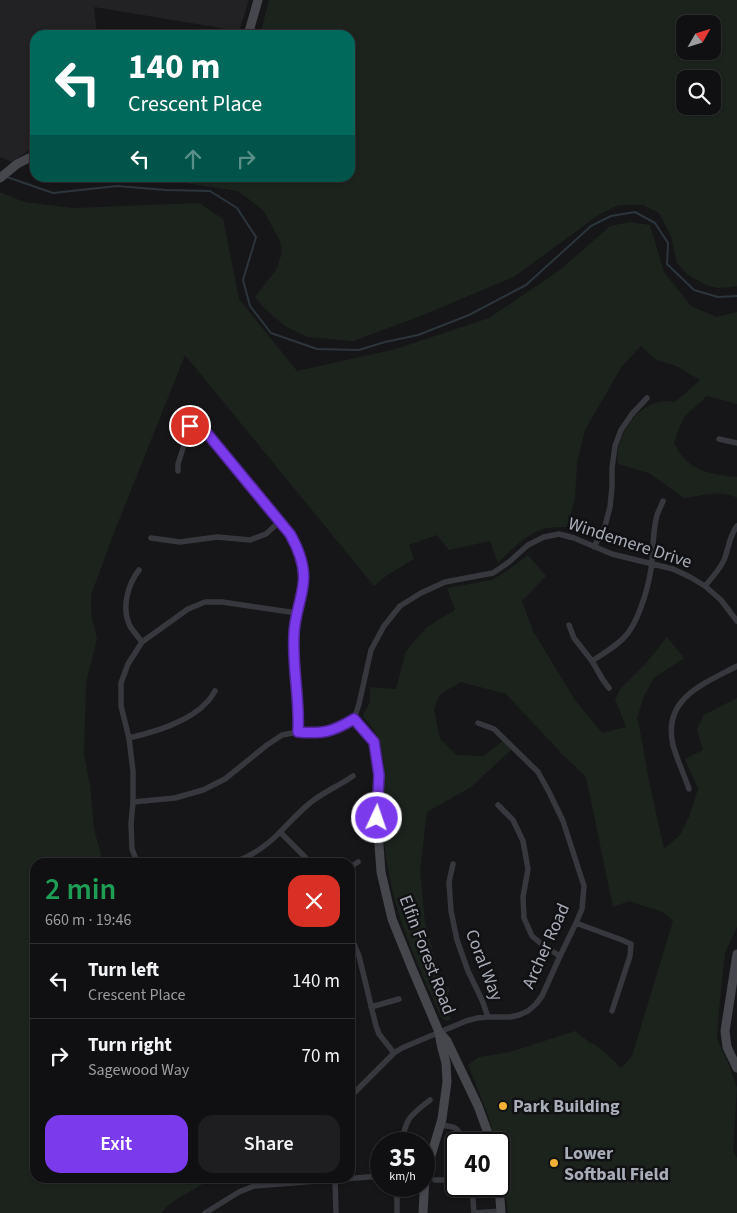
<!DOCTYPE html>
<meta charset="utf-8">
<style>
body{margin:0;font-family:"Source Sans 3",sans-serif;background:#1e1e20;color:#f1f3f6;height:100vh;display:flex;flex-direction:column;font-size:19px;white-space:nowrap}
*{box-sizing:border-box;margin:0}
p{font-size:16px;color:#9c9d9f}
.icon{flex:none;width:28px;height:28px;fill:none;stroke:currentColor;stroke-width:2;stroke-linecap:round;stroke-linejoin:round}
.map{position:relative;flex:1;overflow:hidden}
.panel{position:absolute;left:30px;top:858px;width:325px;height:325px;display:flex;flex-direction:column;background:#101012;border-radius:15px;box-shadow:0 1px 4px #0004,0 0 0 1px #303032}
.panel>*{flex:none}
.top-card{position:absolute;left:30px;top:30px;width:325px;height:152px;border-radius:15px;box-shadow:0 1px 4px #0004,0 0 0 1px #303032;background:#00695c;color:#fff;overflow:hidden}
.needle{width:32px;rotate:51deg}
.tools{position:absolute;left:676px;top:15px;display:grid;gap:10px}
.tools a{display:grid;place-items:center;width:45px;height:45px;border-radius:10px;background:#101012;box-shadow:0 1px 4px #0004,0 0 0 1px #303032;font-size:25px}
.speed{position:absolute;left:370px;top:1132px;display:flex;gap:10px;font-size:25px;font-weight:700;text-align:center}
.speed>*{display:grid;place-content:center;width:65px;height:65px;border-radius:50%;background:#101012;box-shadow:0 1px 4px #0004,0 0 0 1px #303032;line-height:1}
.speed small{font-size:12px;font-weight:400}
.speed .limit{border:2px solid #111;border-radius:8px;background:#fff;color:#111}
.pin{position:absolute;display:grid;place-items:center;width:42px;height:42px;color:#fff;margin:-21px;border:2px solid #fff;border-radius:50%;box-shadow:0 1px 5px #0007}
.me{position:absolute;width:55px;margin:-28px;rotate:3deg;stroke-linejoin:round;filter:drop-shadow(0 0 4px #0008)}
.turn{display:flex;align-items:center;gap:18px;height:105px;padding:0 15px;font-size:22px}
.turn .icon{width:65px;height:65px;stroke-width:2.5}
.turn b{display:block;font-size:35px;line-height:42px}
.lanes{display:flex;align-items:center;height:48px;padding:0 15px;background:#0003;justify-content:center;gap:25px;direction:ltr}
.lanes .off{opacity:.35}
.round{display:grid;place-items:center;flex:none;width:52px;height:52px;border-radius:15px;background:#1e1e20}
.headline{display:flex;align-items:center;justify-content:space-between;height:85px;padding:0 15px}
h1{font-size:30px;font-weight:600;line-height:38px;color:#1e9e55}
.button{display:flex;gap:10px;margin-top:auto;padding:10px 15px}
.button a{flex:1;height:58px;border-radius:15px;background:#7c3aed;color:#fff;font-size:20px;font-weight:600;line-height:58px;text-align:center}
.button a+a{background:#1e1e20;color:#f1f3f6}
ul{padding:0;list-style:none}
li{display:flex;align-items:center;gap:15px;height:75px;padding:0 15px;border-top:1px solid #303032}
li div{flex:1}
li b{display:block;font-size:19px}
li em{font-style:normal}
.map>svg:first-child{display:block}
.built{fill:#222225}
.green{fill:#1c231d;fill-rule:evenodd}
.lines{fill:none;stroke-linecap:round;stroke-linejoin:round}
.stream{stroke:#2c353c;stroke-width:2}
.street{stroke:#37383d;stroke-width:5.5}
.secondary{stroke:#45474d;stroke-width:9}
.route-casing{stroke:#51269a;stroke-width:12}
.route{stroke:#7c3aed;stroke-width:9}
.poi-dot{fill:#f2b134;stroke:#111113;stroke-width:2}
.labels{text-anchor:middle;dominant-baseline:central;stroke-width:5;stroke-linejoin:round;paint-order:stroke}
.street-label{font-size:18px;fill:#a8adb8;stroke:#111113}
.poi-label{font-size:18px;font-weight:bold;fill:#a8adb8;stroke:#111113;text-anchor:start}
</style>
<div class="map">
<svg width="737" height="1213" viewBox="0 0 737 1213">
<rect width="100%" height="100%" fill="#161618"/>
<!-- built -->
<path class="built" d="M 0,0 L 249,0 L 239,31 L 94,7 L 97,35 L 35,35 L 35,146 L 12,162 L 0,157 Z"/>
<!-- green -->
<path class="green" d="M 269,0 L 737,0 L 737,286 L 733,287 L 718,288 L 706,285 L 688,275 L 677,263 L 671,236 L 659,213 L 643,205 L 619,205 L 600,214 L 515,276 L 426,314 L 353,341 L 308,337 L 286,327 L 264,308 L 255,297 L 276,270 L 282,253 L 280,241 L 263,210 L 238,191 L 152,178 L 350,178 L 350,35 L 260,35 ZM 685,24 L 712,24 L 712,51 L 685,51 ZM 685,79 L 712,79 L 712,106 L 685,106 Z
M 0,192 L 24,202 L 73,208 L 199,203 L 223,219 L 239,299 L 297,371 L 396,349 L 489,318 L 560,270 L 610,226 L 630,222 L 650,225 L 664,272 L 691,306 L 716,317 L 737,312 L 737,404 L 707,396 L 685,416 L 679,428 L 674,443 C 677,448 679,453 683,457 C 696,473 717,475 737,477 L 737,498 C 722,489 701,496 684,498 L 649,473 L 618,464 C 618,458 617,453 618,448 C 625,422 646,396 675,402 L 700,380 L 676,366 L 656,360 L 641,346 L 622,366 L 585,430 L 577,463 L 575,499 L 567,527 C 561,527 553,527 547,528 C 527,533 512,549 498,563 L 490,541 L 449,550 L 437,535 L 409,545 L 414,559 L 386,576 L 374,586 L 185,355 L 117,525 L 91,595 L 91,614 L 97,639 L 86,683 L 84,755 L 90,784 L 94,829 L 103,862 L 35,862 L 35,1178 L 213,1178 L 177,1199 L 166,1207 L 162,1213 L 0,1213 Z
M 528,555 L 546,576 L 522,601 L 533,631 L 575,700 L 602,733 L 626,727 L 615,699 L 621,688 L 647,662 L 667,637 L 684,658 L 654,678 L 644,696 L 637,718 L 639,725 L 649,781 L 664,849 L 680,835 L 689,817 L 698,789 L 685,759 L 703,750 L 697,729 L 704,715 L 737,698 L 737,927 L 725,953 L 719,1010 L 717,1039 L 729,1065 L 737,1088 L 733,1151 L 737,1158 L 737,1213 L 508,1213 L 503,1165 L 499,1151 L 499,1144 L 497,1144 L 488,1115 L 468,1065 L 479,1057 L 510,1052 L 575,1031 L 589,1042 L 600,1048 L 621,1068 L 632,1056 L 673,921 L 663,912 L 629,901 L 613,907 L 586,777 L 563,755 L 506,694 L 461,682 L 440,694 L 434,709 L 440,739 L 456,755 L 484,756 L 503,741 L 511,750 L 471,787 L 427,812 L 420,870 L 425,923 L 443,989 L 448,987 L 450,991 L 448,994 L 448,996 L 445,997 L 451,1020 C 447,1022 444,1020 441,1017 C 420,969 397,922 388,869 C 381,834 384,798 384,762 C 381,745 376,729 363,717 L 364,713 L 370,702 L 370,687 L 396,689 L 406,651 L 427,627 L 455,610 L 447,588 L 492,580 L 508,570 Z"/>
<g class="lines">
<!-- stream -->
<path class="stream" d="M 7,177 L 53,193 L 117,186 L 166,190 L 210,191 L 237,208 L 256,237 L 243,280 L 250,306 L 271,333 L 317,349 L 359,350 L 385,342 L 418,335 L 469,315 L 526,285 L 591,226 L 611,216 L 635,212 L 655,223 L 668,243 L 667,264 L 694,290 L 718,297 L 737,296"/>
<!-- street -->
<path class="street" d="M 719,439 L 737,443
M 178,471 L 178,464 L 190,426 L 198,425 L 206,432 L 290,534 C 299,550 306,567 303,585 C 301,602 294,618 294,635 C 292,667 300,700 298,732
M 151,538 L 180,542 L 217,537 L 250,540 L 266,534 L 279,522
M 594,547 L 605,526 L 610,507 L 612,487 L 612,468 L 615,446 L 621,430 L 632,414 L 647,398
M 139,570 C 128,584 121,608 130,626 C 133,631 138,637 142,642
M 705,586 C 712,578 720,569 724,560 C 729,548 729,536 737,526
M 569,625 L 574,638 L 592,661 L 603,680 L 609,688
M 592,661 C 604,653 619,645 628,633 C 641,615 650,582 652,561 C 653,546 653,530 657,515 C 659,510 661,506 663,501
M 129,738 C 154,732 190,722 208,701 C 211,698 213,694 215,691
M 689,789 C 684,774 677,760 673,745 C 662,698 704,684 737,666
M 133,802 L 175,798 L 203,790 L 225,779 L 267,745 L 282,735 L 298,732 L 317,734 L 337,729 L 354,719 L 359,704 L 371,650 L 384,626 L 400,606 L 421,593 L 445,582 L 493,573 L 509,562 L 528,545 L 544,537 L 559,534 L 574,538 L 612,554 L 673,569 L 690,577 L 705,586 L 721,600 L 737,621
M 498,805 L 513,820 L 523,841 L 528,869 L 523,897 L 524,918 L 532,936 L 545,947 L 560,956
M 280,832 L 310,862
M 137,862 L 132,849 L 131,824 L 133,802 L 133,771 L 129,738 L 121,706 L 121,683 L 128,664 L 142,642 L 188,609 L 205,602 L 222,602 L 297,613
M 234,862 C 252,856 269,844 282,830 C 291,821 300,811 310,803 C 323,792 339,786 353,776
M 453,864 L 449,882 L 451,911 L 457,940 L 468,971 L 482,1000 L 488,1017
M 350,867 L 358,862
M 576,923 L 622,940 L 631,944 L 630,956 L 612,1011
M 350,934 L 359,956 L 376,1026 L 379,1034 L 394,1053
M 371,1007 L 399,999
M 350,1097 L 394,1053 L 402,1048 L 466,1021 L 477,1018 L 488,1017 L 510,1017 L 519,1015 L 528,1011 L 536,1004 L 542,996 L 560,956 L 576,923 L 582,909 L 584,886 L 563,821 L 549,792 L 538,772 L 494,729 L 478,723
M 440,1125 C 458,1127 458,1127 463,1144
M 402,1144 C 405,1118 411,1115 430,1100
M 335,1179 L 336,1213
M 435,1180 L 456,1180
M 472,1186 L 474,1213
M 205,1213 L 239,1192 L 254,1186 L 381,1176
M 397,1213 L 397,1186
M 474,1213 L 501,1211"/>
<!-- secondary -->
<path class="secondary" d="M 248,35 L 258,0
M 0,178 L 17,164 L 35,155
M 354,719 L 374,742 L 379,775 L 377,818 L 381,872 L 392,919 L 411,966 L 439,1032 L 447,1041 L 478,1106 L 492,1144
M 737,954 L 725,1031 L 727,1047 L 737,1068
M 499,1185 L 501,1213
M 423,1213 L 425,1176 L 442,1119 L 447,1082 L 446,1063 L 441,1044 L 439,1032"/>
</g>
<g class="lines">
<!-- route casing -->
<g class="route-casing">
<path id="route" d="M 190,426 L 198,424 L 206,432 L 290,534 C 299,550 306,567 303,585 C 301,602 294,618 294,635 C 292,667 300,699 298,732 C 324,734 332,732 354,719 L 374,742 L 379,775 L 377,818"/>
</g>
<!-- route -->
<use href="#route" class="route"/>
</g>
<!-- markers -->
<g class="poi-dot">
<circle cx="503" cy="1106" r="5"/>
<circle cx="554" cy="1163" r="5"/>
</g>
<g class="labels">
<!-- street labels -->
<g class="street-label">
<text transform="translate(630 543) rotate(18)">Windemere Drive</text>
<text transform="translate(546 946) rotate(-66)">Archer Road</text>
<text transform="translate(427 955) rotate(69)">Elfin Forest Road</text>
<text transform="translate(484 965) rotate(69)">Coral Way</text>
</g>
<!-- poi labels -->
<g class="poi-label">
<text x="513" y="1106">Park Building</text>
<text x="564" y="1153">Lower<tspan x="564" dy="21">Softball Field</tspan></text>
</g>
</g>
</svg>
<div class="tools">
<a><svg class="needle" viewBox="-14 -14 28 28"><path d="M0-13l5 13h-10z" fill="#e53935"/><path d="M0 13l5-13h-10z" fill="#9c9d9f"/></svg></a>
<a><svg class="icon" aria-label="search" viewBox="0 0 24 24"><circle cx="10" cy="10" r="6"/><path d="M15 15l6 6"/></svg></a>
</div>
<div class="speed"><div>35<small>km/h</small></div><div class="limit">40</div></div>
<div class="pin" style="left:190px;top:426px;background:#d93025"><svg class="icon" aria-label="arrive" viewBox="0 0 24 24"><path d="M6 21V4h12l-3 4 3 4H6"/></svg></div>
<svg class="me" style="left:377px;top:818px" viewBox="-20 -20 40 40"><circle r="17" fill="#7c3aed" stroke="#fff" stroke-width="3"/><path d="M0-11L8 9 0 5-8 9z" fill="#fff"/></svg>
<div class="top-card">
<div class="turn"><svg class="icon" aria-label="left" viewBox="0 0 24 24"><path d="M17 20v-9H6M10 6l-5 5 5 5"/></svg><div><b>140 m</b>Crescent Place</div></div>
<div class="lanes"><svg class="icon" aria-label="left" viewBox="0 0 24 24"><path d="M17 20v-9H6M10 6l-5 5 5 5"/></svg><svg class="icon off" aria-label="ahead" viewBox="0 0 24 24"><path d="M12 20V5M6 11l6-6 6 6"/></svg><svg class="icon off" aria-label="right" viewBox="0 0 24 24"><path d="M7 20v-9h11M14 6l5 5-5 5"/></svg></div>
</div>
<section class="panel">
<div class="headline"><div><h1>2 min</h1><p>660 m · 19:46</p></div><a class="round" style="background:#d93025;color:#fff"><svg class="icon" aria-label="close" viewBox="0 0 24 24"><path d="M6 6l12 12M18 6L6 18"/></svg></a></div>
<ul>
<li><svg class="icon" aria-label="left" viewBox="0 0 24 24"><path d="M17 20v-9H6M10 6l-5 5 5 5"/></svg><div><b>Turn left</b><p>Crescent Place</p></div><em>140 m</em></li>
<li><svg class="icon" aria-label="right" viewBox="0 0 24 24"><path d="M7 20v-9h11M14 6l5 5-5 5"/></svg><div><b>Turn right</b><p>Sagewood Way</p></div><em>70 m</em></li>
</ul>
<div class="button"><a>Exit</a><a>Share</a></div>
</section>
</div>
